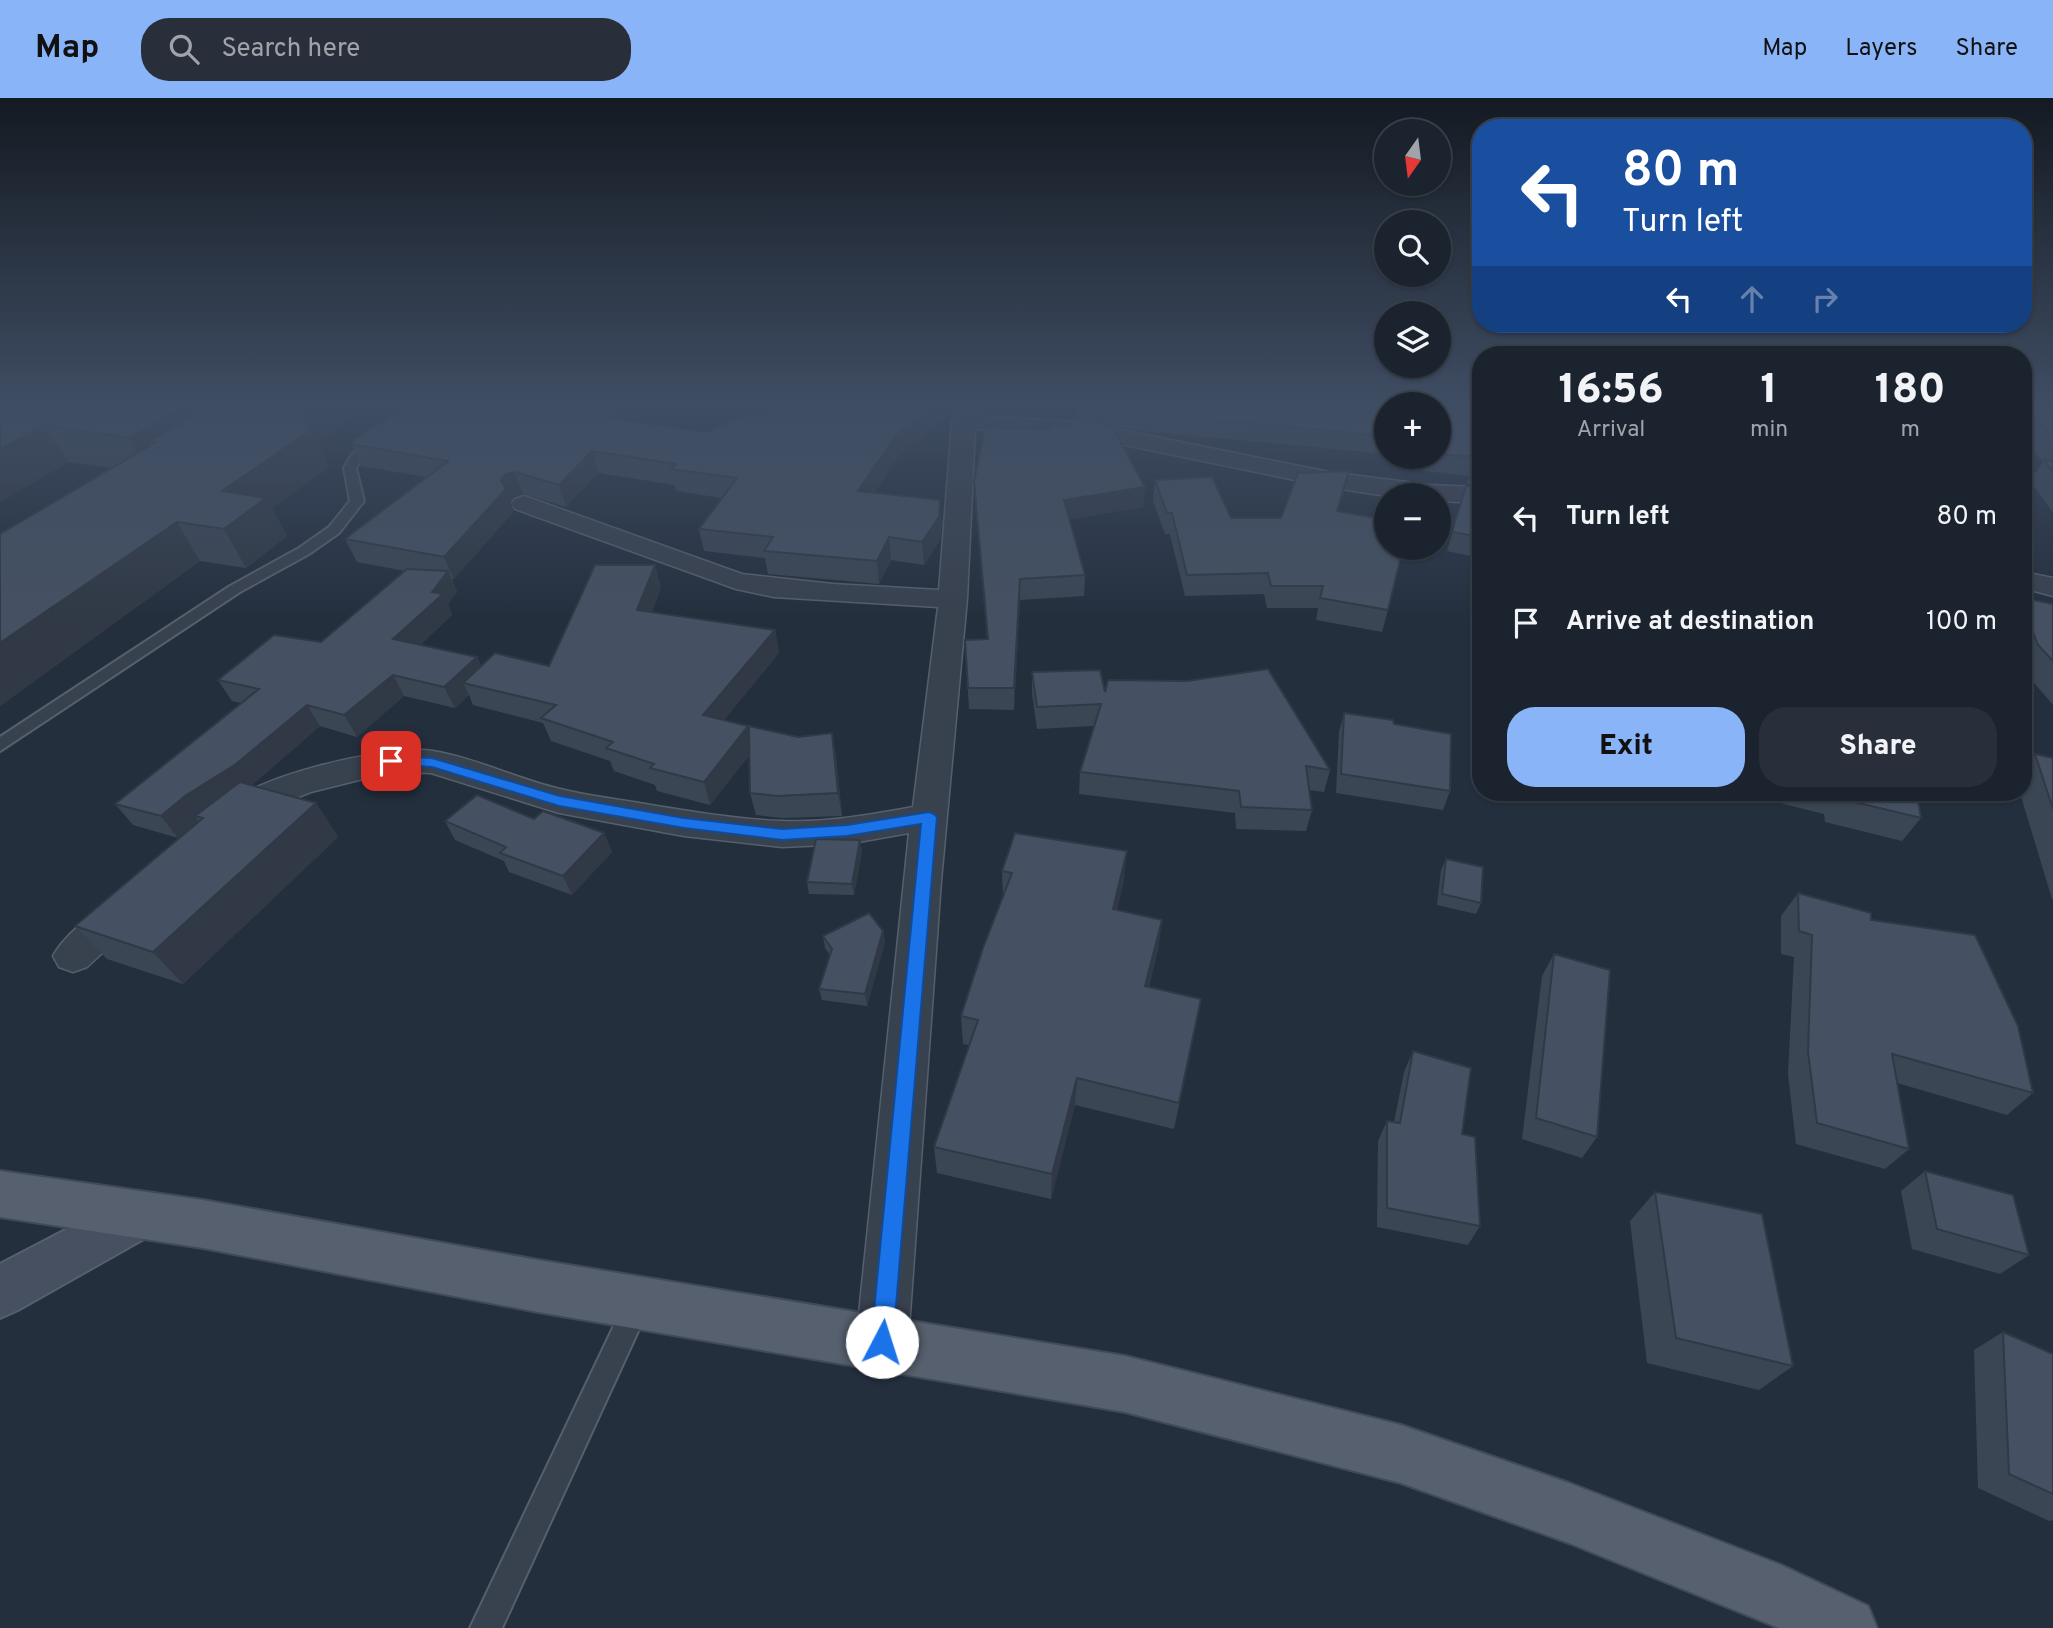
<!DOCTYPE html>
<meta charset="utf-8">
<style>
body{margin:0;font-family:Overpass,sans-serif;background:#282f3a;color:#f1f3f6;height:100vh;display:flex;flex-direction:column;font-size:26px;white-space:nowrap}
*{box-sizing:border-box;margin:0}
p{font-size:23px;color:#a0a4aa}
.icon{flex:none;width:38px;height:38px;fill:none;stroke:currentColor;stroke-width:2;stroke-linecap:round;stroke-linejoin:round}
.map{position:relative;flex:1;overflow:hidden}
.side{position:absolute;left:1472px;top:248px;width:560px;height:455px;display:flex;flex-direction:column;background:#1b232e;border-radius:28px;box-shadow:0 2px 5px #0004,0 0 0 2px #39404a}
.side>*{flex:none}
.top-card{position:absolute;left:1472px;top:21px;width:560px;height:214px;border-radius:28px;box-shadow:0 2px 5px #0004,0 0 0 2px #39404a;background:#1a4fa0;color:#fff;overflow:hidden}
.needle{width:46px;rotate:194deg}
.buttons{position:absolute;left:1374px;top:21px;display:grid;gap:14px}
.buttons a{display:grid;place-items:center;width:77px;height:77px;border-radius:50%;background:#1b232e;box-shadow:0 2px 5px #0004,0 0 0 2px #39404a;font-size:35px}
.pin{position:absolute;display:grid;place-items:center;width:60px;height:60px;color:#fff;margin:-30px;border-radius:14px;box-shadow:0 4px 10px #0006}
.me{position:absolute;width:77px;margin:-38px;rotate:5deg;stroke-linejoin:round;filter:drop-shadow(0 0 5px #0008)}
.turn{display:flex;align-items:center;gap:24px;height:147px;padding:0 35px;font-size:32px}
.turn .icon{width:91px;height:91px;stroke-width:2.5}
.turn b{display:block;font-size:49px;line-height:60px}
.lanes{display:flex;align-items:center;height:66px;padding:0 35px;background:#0003;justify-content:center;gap:35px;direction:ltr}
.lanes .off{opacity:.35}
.eta{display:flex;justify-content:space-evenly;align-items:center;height:119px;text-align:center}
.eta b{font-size:42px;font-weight:800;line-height:49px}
.action{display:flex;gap:14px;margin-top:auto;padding:14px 35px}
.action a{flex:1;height:80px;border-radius:28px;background:#8ab4f8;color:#111;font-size:28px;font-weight:800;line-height:80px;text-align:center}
.action a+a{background:#282f3a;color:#f1f3f6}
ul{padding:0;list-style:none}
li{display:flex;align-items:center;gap:21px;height:105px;padding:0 35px}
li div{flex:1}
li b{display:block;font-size:26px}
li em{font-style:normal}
header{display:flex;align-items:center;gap:42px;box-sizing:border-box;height:98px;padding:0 35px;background:#8ab4f8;color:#111}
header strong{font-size:33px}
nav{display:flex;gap:38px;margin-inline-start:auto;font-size:24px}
.search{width:490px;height:63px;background:#282f3a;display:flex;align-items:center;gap:18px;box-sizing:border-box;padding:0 24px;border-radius:28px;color:#a0a4aa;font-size:26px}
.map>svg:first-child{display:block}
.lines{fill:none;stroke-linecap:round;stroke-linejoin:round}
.lane-casing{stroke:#565f6c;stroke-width:4}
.street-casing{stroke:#565f6c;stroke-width:3}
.secondary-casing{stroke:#565f6c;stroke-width:4}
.primary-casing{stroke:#414a57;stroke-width:4}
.lane{fill:#38414e;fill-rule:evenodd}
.street{fill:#38414e;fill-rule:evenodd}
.secondary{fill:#465061;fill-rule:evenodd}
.primary{fill:#56606e;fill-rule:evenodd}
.wall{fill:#3b4654}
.shaded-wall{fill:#303945}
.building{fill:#455162;stroke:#303945;stroke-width:2}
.route{fill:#1a73e8;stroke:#114b97;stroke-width:2}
</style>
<header>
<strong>Map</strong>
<div class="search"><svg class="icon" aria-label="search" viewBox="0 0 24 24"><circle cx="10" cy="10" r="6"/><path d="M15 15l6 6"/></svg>Search here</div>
<nav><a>Map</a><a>Layers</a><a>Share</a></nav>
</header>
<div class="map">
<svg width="2053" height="1530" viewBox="0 0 2053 1530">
<rect width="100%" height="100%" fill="#242f3e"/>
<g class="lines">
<!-- lane casing -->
<g class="lane-casing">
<path id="lane" d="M 377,340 L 383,344 L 362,361 L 356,370 L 364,403 L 339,435 L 309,456 L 240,494 L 0,653 L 0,639 L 230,488 L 299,450 L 329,429 L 350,403 L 344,370 L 352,356 Z
M 638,1192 L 647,1196 L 651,1205 L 502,1530 L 470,1530 L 629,1196 Z"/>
</g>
<!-- street casing -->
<g class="street-casing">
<path id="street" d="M 962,304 L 985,304 L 979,318 L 1081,324 L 1329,374 L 1430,387 L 1480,389 L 1480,405 L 1438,403 L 1438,397 L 1386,398 L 1329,389 L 1081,338 L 975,331 L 967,501 L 941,783 L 908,1244 L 900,1262 L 882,1270 L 864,1262 L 856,1244 L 909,735 L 847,746 L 782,749 L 684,738 L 559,715 L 431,675 L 391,674 L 311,694 L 268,711 L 245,728 L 233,731 L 221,728 L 215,719 C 238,680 388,646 433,653 C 476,660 517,681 560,691 C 584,697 609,700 633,704 C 682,712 731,721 781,723 C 825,725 869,717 913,709 L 938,509 L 774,499 L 736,491 L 515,411 L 511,406 L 515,401 L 524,398 L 533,401 L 742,476 L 833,486 L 939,492 L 952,324 Z
M 2023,474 L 2053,480 L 2053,498 L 2023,490 Z
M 126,797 L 139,801 L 145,811 L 139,821 L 87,869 L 73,874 L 59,869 L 53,858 C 64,837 104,804 126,797 Z"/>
</g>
<!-- secondary casing -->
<g class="secondary-casing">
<path id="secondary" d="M 138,1094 L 156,1100 L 163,1117 L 156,1134 L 18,1212 L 0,1220 L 0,1166 Z"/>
</g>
<!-- primary casing -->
<g class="primary-casing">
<path id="primary" d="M 0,1073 L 203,1102 L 538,1162 L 1125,1258 L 1401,1327 L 1569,1385 L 1781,1467 L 1868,1508 L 1877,1530 L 1779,1530 L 1569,1445 L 1401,1385 L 1125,1314 L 538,1214 L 203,1150 L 0,1119 Z"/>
</g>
<!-- lane -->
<use href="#lane" class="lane"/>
<!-- street -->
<use href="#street" class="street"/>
<!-- secondary -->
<use href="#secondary" class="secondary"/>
<!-- primary -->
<use href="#primary" class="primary"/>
</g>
<!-- wall -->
<path class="wall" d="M 0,304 L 318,345 L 329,369 L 272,410 L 287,438 L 246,470 L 200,463 L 0,608 L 0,436 L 111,370 L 68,364 L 0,404 Z
M 1077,304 L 1480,304 L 1480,387 L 1467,386 L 1469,378 L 1415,372 L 1416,359 L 1414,359 L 1438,359 L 1438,306 L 1386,306 L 1386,356 L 1132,332 L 1111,328 L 1145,389 L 1143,409 L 1070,421 L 1085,477 L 1084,498 L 1020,502 L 1014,612 L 969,611 L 965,542 L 987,541 L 975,404 L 974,383 L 1050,331 L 1072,326 L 1076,321 Z
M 2023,304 L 2053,304 L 2053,415 L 2030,382 L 2043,364 L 2023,339 Z
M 956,309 L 897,360 L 874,395 L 942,424 L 940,442 L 924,467 L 891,462 L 879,486 L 768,476 L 765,460 L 704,453 L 699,431 L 722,400 L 676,393 L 675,387 L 598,375 L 566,409 L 523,396 L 514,399 L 510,403 L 514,413 L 454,481 L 452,481 L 457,494 L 448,506 L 452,517 L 420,547 L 477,559 L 481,568 L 549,568 L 661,489 L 652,514 L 775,532 L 779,555 L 724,622 L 798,639 L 832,635 L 836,658 L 842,718 L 782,720 L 756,717 L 750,695 L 750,656 L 710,707 L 657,693 L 655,687 L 614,673 L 610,663 L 551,643 L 543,625 L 473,607 L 469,597 L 455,610 L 404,598 L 357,639 L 320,628 L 252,687 L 316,705 L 338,739 L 183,886 L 107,861 L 75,828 L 199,723 L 198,723 L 178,740 L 133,727 L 115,706 L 241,605 L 232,603 L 218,582 L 321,544 L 405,473 L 357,464 L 345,441 L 426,379 L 361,368 L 351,346 L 633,323 L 707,334 L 761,320 Z
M 1155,382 L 1231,420 L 1281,420 L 1344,394 L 1338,413 L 1388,512 L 1382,534 L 1316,522 L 1318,510 L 1267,510 L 1264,496 L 1185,498 L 1170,436 L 1165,436 L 1153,403 Z
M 1466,388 L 1480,388 L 1480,460 L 1447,453 Z
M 2023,500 L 2053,506 L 2053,607 L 2023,572 Z
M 1032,574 L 1105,594 L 1330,672 L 1324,694 L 1309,692 L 1312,712 L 1306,733 L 1236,731 L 1235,715 L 1079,696 L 1080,674 L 1094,628 L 1037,631 L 1032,596 Z
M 1344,615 L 1394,626 L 1450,693 L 1443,712 L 1336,695 L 1339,634 Z
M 2035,656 L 2053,660 L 2053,801 L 2052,801 L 2020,695 L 2023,695 L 2023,671 Z
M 1748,695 L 1917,695 L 1921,720 L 1902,743 L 1825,724 L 1824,716 L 1748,697 Z
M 534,721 L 604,735 L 612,754 L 572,797 L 509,774 L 504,763 L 455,742 L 445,723 Z
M 860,742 L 862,753 L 854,797 L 809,796 L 807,784 Z
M 1446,761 L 1481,805 L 1476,816 L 1437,807 L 1441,772 Z
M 1002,773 L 1124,782 L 1117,812 L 1162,822 L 1158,851 L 1149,889 L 1196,928 L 1174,1031 L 1075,1007 L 1051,1101 L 937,1075 L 934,1049 L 969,947 L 963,946 L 961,918 L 1003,798 Z
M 1798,795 L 1871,822 L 2033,995 L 2007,1017 L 1897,985 L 1909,1051 L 1885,1071 L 1796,1046 L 1788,976 L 1794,859 L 1781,856 L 1781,818 Z
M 883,833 L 885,844 L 867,908 L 822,902 L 819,891 L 830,857 L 825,850 L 823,838 Z
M 1554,856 L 1597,1039 L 1582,1060 L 1522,1041 L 1542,878 Z
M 1413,953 L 1462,1036 L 1480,1128 L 1468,1147 L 1377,1129 L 1378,1043 L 1387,1023 L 1394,1024 L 1404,974 Z
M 1925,1073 L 2029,1157 L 2000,1176 L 1912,1151 L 1901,1093 Z
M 1655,1094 L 1793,1268 L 1759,1292 L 1647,1265 L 1630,1123 Z
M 2003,1234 L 2053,1256 L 2053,1422 L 2049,1423 L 1978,1390 L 1974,1252 Z"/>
<!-- shaded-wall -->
<path class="shaded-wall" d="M 191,304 L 273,304 L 156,344 L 150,343 L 165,368 L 151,377 L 128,340 Z
M 305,304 L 368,304 L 318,345 L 329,369 L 272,410 L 287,438 L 246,470 L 224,431 L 222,393 L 296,311 Z
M 625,304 L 651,304 L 615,341 L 609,320 Z
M 936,304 L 959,304 L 956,309 L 897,360 L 860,415 L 858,393 L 896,338 Z
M 44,327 L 68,364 L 0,404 L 0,351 Z
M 592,353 L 598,375 L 566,409 L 559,387 Z
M 1349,373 L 1344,394 L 1332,434 L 1337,413 Z
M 515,374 L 523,396 L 514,399 L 510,403 L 514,413 L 454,481 L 444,459 L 501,382 L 506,376 Z
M 1145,389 L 1143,409 L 1064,422 L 1064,402 Z
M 940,402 L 942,424 L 940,442 L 924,467 L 922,444 Z
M 177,424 L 200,463 L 0,608 L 0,545 Z
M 889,439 L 891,462 L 879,486 L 877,463 Z
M 655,467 L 661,489 L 644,535 L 637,512 Z
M 448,473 L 457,494 L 448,506 L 452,517 L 403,562 L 393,541 Z
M 1020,481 L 1020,502 L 1014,612 L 1014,590 Z
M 775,532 L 779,555 L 709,640 L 703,617 Z
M 477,559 L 486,581 L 463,585 L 469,597 L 455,610 L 444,589 Z
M 393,577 L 404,598 L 357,639 L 344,617 Z
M 307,607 L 320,628 L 251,688 L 195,718 L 198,723 L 178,740 L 161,718 L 185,698 Z
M 748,628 L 754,650 L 710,707 L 704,684 Z
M 832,635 L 836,658 L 842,718 L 838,695 Z
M 316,705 L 338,739 L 183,886 L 153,854 Z
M 604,735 L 612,754 L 572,797 L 563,778 Z
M 860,742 L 862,753 L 854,797 L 852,786 Z
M 1127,753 L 1124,782 L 1110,840 L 1113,811 Z
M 1162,822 L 1158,851 L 1142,916 L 1145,888 Z
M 883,833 L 885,844 L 867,908 L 865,896 Z
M 1077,980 L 1075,1007 L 1051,1101 L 1052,1076 Z"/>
<!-- building -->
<path class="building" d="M 0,304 L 191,304 L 128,340 L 44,327 L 0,351 Z
M 218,304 L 305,304 L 296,311 L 311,332 L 222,393 L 266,400 L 224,431 L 177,424 L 0,545 L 0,436 L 156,344 L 150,343 Z
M 414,304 L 625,304 L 609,320 L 707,334 L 749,315 L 761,320 L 793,304 L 936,304 L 896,338 L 858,393 L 940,402 L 939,419 L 922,444 L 889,439 L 877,463 L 764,453 L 773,439 L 699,431 L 737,380 L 671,371 L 676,366 L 592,353 L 559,387 L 515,374 L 506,376 L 501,382 L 506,391 L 444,459 L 345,441 L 448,363 L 351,346 L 354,341 Z
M 1082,304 L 1480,304 L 1480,368 L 1472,368 L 1475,359 L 1438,356 L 1438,306 L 1386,306 L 1386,338 L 1134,314 Z
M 2023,304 L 2053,304 L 2053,339 Z
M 1073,321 L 1111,327 L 1145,389 L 1064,402 L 1085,477 L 1020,481 L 1014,590 L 968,590 L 965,542 L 988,541 L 974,383 L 985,329 L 1050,331 L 1050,327 L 1072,326 Z
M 2044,362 L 2053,363 L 2053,374 Z
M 1349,373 L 1337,413 L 1386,422 L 1386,450 L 1403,450 L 1388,512 L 1320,500 L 1323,488 L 1271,488 L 1268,475 L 1187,477 L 1172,415 L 1167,415 L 1155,382 L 1212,379 L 1231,420 L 1281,420 L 1298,375 Z
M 1466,388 L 1480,388 L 1480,439 L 1452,434 Z
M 595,467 L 655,467 L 637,512 L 775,532 L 703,617 L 748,628 L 704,684 L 650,670 L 654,666 L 606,650 L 613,644 L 541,620 L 556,607 L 463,585 L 495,555 L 549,568 Z
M 407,471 L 448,473 L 432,494 L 443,496 L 393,541 L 477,559 L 444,589 L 393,577 L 344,617 L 307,607 L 236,666 L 185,698 L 161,718 L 115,706 L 259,591 L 218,582 L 274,537 L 321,544 Z
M 2023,500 L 2053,506 L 2053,563 L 2038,547 L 2023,509 Z
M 1268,571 L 1330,672 L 1306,668 L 1312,712 L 1241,709 L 1239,693 L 1080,674 L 1101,606 L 1037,609 L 1032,574 L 1100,572 L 1105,594 L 1108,582 L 1187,583 Z
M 1344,615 L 1393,622 L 1394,626 L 1451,636 L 1450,693 L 1341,676 Z
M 749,628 L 798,639 L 832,635 L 838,695 L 777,698 L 750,695 Z
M 2035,656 L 2053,660 L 2053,711 Z
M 240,684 L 316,705 L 153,854 L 75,828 L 203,720 L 195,718 Z
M 1841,695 L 1917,695 L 1921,720 L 1842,701 Z
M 477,697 L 534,721 L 543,713 L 604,735 L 563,778 L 500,755 L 506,749 L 445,723 Z
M 1015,735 L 1127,753 L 1113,811 L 1162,822 L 1145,888 L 1201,901 L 1179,1005 L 1077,980 L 1052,1076 L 934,1049 L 978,922 L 961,918 L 983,850 L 1012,775 L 1002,773 Z
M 816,741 L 860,742 L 852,786 L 807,784 Z
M 1446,761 L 1483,769 L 1481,805 L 1442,796 Z
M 1798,795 L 1871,815 L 1871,822 L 1975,837 L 2018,928 L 2033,995 L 1892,956 L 1909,1051 L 1817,1025 L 1808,954 L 1812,837 L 1799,833 Z
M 869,815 L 883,833 L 865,896 L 819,891 L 832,851 L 823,838 Z
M 1554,856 L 1610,872 L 1597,1039 L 1536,1020 Z
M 1413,953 L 1471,970 L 1462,1036 L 1475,1039 L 1480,1128 L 1387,1110 L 1387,1023 L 1400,1025 Z
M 1925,1073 L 2013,1097 L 2029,1157 L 1937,1131 Z
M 1655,1094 L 1762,1116 L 1793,1268 L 1676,1240 Z
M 2003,1234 L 2053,1256 L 2053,1396 L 2009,1376 Z"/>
<!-- sky -->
<linearGradient id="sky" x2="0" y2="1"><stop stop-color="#141a22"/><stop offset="0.59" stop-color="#3f4d63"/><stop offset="1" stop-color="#3f4d63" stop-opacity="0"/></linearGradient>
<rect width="2053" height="519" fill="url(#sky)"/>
<!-- route -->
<path class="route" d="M 391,658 L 432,660 L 560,698 L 684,720 L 782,731 L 847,727 L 929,714 L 934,716 L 937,719 L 893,1244 L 890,1252 L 882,1255 L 874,1252 L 871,1244 L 921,726 L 847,738 L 782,742 L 684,730 L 559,708 L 432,669 L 386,666 L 384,663 L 386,659 Z"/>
</svg>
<div class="buttons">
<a><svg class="needle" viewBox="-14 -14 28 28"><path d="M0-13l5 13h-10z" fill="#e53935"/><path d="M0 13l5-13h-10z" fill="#a0a4aa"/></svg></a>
<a><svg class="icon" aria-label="search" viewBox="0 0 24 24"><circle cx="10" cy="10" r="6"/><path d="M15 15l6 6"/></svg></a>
<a><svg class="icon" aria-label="layers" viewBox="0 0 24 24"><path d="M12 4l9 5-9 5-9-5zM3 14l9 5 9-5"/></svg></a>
<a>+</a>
<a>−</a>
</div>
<div class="pin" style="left:391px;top:663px;background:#d93025"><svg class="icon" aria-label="arrive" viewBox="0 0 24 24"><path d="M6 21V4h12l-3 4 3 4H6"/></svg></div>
<svg class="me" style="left:882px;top:1244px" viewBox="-20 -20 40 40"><circle r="19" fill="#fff"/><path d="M0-13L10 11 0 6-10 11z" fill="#1a73e8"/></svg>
<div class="top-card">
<div class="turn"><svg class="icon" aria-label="left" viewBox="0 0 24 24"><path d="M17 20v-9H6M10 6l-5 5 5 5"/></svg><div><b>80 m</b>Turn left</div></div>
<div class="lanes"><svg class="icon" aria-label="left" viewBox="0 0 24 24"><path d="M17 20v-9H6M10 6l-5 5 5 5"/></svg><svg class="icon off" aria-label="ahead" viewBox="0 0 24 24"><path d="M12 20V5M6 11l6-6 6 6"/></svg><svg class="icon off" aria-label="right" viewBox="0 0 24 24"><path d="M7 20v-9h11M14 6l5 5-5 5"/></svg></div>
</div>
<section class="side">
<div class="eta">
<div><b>16:56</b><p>Arrival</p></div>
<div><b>1</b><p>min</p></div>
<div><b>180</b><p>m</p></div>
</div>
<ul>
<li><svg class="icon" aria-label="left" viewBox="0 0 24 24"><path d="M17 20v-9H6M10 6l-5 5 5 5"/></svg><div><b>Turn left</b></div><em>80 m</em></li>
<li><svg class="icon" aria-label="arrive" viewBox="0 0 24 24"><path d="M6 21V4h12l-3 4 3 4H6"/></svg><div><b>Arrive at destination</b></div><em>100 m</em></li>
</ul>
<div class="action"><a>Exit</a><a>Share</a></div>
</section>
</div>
